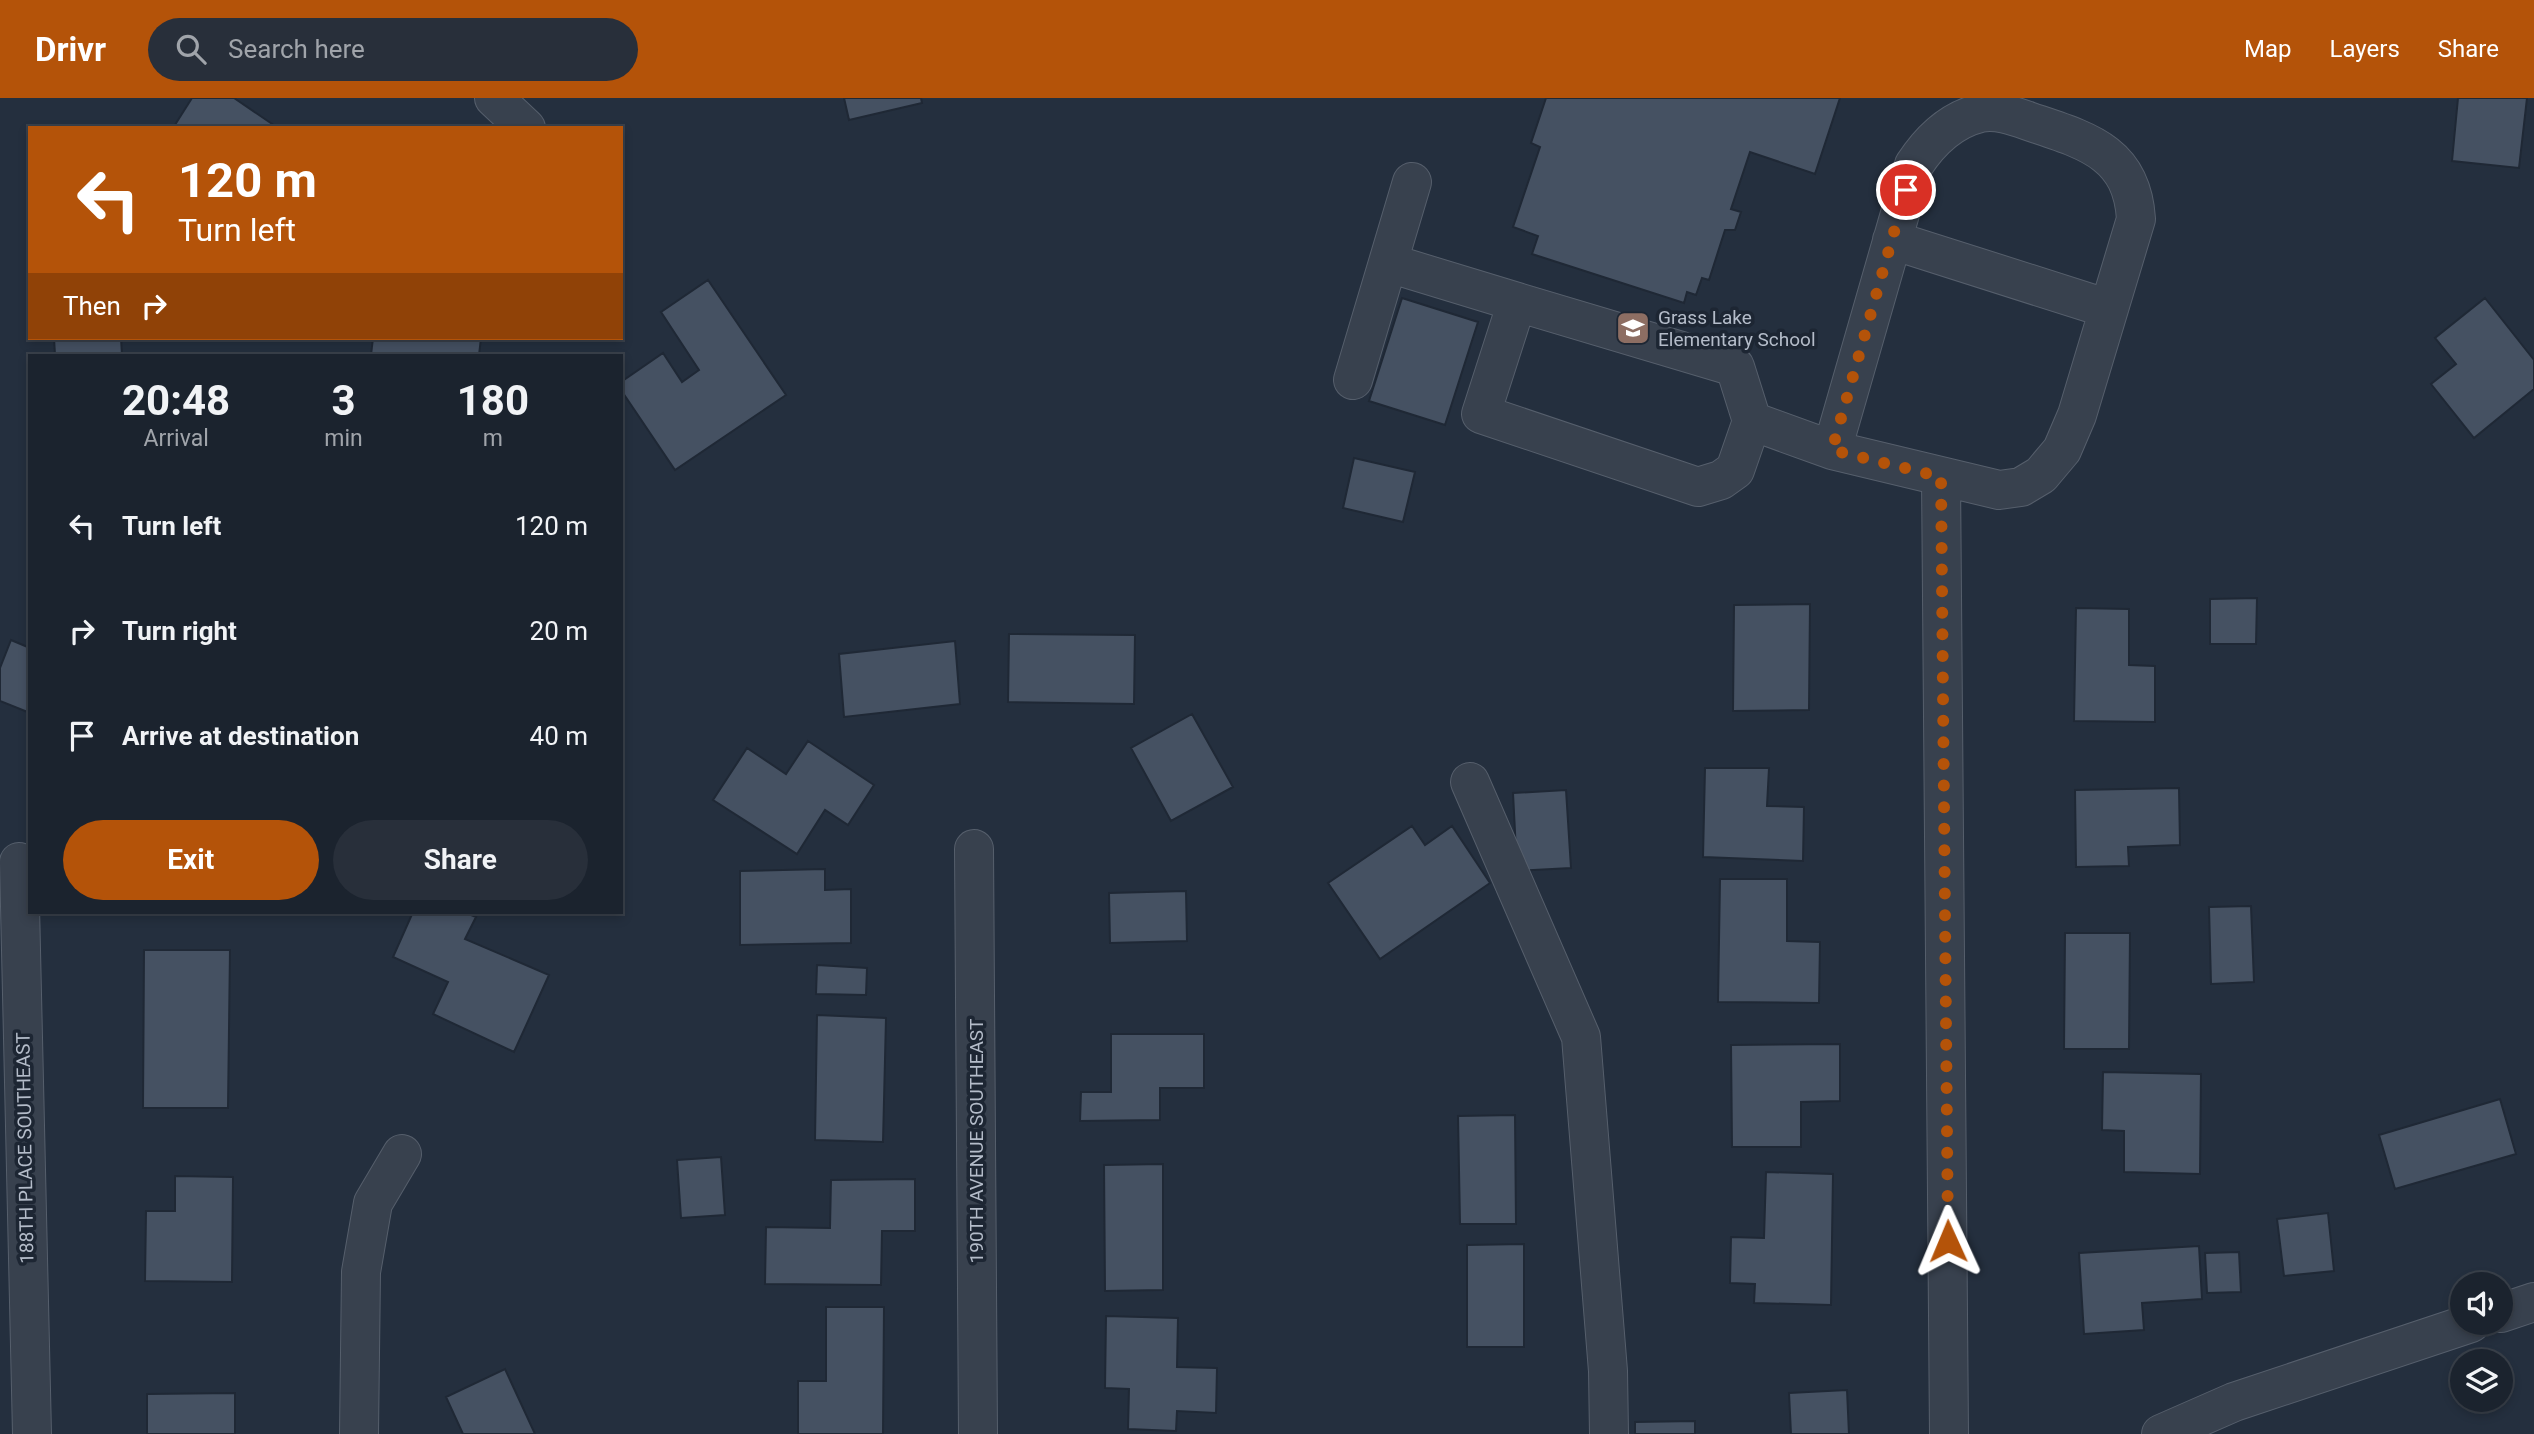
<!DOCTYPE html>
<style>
body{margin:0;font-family:Roboto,sans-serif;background:#282f3a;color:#f1f3f6;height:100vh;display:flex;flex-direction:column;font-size:26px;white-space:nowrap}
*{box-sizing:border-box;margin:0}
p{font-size:23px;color:#a0a4aa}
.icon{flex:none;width:38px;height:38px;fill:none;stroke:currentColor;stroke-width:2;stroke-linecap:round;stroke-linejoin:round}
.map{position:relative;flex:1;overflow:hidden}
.details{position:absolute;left:28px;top:256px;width:595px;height:560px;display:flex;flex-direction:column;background:#1b232e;border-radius:0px;box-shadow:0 4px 10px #0003,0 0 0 2px #39404a}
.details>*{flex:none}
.hud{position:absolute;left:28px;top:28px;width:595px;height:214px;border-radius:0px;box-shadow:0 4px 10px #0003,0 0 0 2px #39404a;background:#b45309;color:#fff;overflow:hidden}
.fabs{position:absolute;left:2450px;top:1174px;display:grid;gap:14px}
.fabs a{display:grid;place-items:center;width:63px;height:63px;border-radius:50%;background:#1b232e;box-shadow:0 4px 10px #0003,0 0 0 2px #39404a;font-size:35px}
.pin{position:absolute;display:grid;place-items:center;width:60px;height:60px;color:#fff;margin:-30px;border:4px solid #fff;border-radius:50%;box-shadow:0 2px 7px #0007}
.me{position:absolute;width:77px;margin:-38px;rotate:359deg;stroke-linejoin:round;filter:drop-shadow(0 0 5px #0008)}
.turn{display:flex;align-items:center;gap:24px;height:147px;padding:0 35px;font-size:32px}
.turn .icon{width:91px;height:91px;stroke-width:2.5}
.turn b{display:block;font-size:49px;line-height:60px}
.then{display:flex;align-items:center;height:66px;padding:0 35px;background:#0003;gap:14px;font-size:26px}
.eta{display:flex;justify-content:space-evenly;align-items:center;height:119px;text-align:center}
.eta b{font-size:42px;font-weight:700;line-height:49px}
.primary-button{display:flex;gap:14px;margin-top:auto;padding:14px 35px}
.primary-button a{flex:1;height:80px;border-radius:42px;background:#b45309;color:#fff;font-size:28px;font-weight:700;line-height:80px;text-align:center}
.primary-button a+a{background:#282f3a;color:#f1f3f6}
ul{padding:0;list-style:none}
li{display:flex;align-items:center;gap:21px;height:105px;padding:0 35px}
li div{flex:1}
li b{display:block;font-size:26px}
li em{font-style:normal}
header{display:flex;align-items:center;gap:42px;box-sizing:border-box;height:98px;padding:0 35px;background:#b45309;color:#fff}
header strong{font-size:33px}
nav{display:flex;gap:38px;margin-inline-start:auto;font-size:24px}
.search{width:490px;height:63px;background:#282f3a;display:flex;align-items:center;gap:18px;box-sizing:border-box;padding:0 24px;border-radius:38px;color:#a0a4aa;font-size:26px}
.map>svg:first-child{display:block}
.building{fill:#455162;stroke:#1f2835;stroke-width:2}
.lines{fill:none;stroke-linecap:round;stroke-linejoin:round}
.minor-casing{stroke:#565f6c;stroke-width:40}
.minor{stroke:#38414e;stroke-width:38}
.route{stroke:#b45309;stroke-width:12;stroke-dasharray:0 21.6}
.labels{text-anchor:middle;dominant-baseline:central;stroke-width:7;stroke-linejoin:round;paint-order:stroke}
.poi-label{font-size:19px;fill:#b4bcc9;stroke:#1d2633;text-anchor:start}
.street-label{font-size:19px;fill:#b4bcc9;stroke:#1d2633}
</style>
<header>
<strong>Drivr</strong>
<div class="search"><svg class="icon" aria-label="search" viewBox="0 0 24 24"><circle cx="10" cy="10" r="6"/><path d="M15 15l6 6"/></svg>Search here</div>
<nav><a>Map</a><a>Layers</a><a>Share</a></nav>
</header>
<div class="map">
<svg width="2534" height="1336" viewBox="0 0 2534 1336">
<rect width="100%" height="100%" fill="#242f3e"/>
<!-- building -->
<path class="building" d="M 192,0 L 234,0 L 278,30 L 173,30 Z
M 844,0 L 921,0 L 922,5 L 849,22 Z
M 1546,0 L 1840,0 L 1815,76 L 1750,54 L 1731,111 L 1741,114 L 1735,132 L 1725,132 L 1709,182 L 1702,180 L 1696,197 L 1687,194 L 1684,205 L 1532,156 L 1538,138 L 1513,129 L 1540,49 L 1531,45 Z
M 2458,0 L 2527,0 L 2519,70 L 2452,63 Z
M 708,182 L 786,297 L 675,372 L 621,292 L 621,284 L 663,255 L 682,284 L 699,272 L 661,214 Z
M 1402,200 L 1478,224 L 1445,327 L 1369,303 Z
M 2485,200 L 2534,262 L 2534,291 L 2474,340 L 2431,286 L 2456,266 L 2435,240 Z
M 54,240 L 121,240 L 122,257 L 55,257 Z
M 373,240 L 481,240 L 479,257 L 371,257 Z
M 1354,360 L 1415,374 L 1403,424 L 1343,410 Z
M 2257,500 L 2256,546 L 2210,546 L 2210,501 Z
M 1810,506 L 1809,612 L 1733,613 L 1734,507 Z
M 2076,510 L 2129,511 L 2129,567 L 2155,568 L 2155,624 L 2074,623 Z
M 1009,536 L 1135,537 L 1134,606 L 1008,604 Z
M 11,542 L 30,550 L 30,615 L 0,603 L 0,570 Z
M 955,543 L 960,606 L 844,619 L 839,556 Z
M 1192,616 L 1233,689 L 1171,723 L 1131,650 Z
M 808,643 L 874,687 L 848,727 L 825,712 L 797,756 L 713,702 L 747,650 L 786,676 Z
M 1705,670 L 1769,670 L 1767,708 L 1804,709 L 1803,763 L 1703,759 Z
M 2179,690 L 2180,747 L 2128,749 L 2129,768 L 2076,769 L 2075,692 Z
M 1566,692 L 1571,770 L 1517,773 L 1513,695 Z
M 1412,728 L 1425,747 L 1452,728 L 1490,785 L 1380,861 L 1328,785 Z
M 825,771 L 825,792 L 851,791 L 851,845 L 740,847 L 740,773 Z
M 1720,781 L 1787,781 L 1787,843 L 1820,844 L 1819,905 L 1718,904 Z
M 1186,793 L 1187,843 L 1110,845 L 1109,795 Z
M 2251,808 L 2254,884 L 2211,886 L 2209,809 Z
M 413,814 L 464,814 L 476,819 L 465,841 L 549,877 L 514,954 L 433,916 L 448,884 L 393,859 Z
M 2065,835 L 2130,835 L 2129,951 L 2064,951 Z
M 144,852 L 230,852 L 228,1010 L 143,1010 Z
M 817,867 L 867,870 L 866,897 L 816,896 Z
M 817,917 L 886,920 L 883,1044 L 815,1042 Z
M 1111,936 L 1204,936 L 1204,990 L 1160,990 L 1160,1022 L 1080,1023 L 1081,994 L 1111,994 Z
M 1840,946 L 1840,1003 L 1801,1004 L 1801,1049 L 1732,1049 L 1731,947 Z
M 2103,974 L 2201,976 L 2200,1076 L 2124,1074 L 2124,1033 L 2102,1032 Z
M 2500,1001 L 2516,1056 L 2395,1091 L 2379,1037 Z
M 1515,1017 L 1516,1126 L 1460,1126 L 1458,1018 Z
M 721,1059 L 725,1117 L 681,1120 L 677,1062 Z
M 1163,1066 L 1163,1192 L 1105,1193 L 1104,1067 Z
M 1766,1074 L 1833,1076 L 1831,1207 L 1754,1205 L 1755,1186 L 1730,1185 L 1731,1139 L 1764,1140 Z
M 175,1078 L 233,1079 L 232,1184 L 145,1183 L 146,1113 L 175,1113 Z
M 915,1081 L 915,1133 L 882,1133 L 881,1187 L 765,1186 L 766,1129 L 830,1130 L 831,1082 Z
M 2328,1115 L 2334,1173 L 2284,1178 L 2277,1121 Z
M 1524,1146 L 1524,1249 L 1467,1249 L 1467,1147 Z
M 2199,1148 L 2202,1201 L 2142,1205 L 2144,1232 L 2084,1236 L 2079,1155 Z
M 2239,1154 L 2241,1194 L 2207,1195 L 2205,1155 Z
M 826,1209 L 884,1209 L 883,1336 L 798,1336 L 798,1283 L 826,1283 Z
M 1106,1218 L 1178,1220 L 1177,1269 L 1217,1270 L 1216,1315 L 1177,1313 L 1176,1333 L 1128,1331 L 1129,1291 L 1105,1290 Z
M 505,1271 L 535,1336 L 463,1336 L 446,1299 Z
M 1847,1292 L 1849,1336 L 1791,1336 L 1789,1295 Z
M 235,1295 L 235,1336 L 147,1336 L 147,1296 Z
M 1695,1323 L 1695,1336 L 1635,1336 L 1635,1324 Z"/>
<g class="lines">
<!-- minor casing -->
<g class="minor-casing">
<path id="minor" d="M 494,0 L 526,30
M 1892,142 L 2109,211
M 1389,165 L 1517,204
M 1517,204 L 1735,269 L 1752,323 L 1735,372 L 1721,382 L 1698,389 L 1481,316 Z
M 1353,282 L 1412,84
M 1752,323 L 1832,352 L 1999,392 L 2021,389 L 2041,377 L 2062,352 L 2077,317 L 2136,121 C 2132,57 2091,44 2037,26 C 2019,20 1999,11 1980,15 C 1951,22 1929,44 1914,67 L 1832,352
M 1941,379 L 1949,1336
M 1470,684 L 1581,939 L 1608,1273 L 1609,1336
M 974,751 L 978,1336
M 19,764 L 32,1336
M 2501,1215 L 2534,1204
M 359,1336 L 361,1174 L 373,1105 L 402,1056
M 2161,1336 L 2234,1304 L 2471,1225"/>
</g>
<!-- minor -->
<use href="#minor" class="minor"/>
</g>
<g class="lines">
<!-- route -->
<path class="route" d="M 1906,92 L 1832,352 L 1941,379 L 1948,1143"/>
</g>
<!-- icons -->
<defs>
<g id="school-square" transform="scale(1.75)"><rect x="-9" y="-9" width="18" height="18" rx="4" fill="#8d6e63" stroke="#1d2633"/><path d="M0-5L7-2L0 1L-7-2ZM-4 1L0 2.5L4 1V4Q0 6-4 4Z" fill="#fff"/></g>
</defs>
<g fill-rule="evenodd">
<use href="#school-square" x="1633" y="230"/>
</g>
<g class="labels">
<!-- poi labels -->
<g class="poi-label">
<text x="1658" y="219">Grass Lake<tspan x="1658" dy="22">Elementary School</tspan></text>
</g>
<!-- street labels -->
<g class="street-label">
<text transform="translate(976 1043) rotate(-90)">190TH AVENUE SOUTHEAST</text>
<text transform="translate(25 1050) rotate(-91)">188TH PLACE SOUTHEAST</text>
</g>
</g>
</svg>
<div class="fabs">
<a><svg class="icon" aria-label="sound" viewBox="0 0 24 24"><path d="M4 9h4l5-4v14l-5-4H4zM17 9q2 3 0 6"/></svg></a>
<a><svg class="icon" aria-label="layers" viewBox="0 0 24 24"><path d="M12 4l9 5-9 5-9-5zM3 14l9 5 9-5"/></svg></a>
</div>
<div class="pin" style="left:1906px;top:92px;background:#d93025"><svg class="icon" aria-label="arrive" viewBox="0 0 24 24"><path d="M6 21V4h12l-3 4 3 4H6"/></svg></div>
<svg class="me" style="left:1948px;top:1143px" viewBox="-20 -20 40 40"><path d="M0-17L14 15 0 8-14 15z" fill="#b45309" stroke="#fff" stroke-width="4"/></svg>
<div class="hud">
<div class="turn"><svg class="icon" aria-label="left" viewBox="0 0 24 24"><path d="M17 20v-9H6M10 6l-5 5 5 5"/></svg><div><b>120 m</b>Turn left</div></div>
<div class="then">Then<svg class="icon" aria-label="right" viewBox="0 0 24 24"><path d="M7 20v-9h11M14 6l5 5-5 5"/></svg></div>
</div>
<section class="details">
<div class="eta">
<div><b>20:48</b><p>Arrival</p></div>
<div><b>3</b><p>min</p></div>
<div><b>180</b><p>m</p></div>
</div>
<ul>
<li><svg class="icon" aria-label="left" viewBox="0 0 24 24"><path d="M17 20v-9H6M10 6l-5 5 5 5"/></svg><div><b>Turn left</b></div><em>120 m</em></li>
<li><svg class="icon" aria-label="right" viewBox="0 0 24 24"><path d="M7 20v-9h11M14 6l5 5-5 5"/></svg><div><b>Turn right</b></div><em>20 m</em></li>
<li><svg class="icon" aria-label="arrive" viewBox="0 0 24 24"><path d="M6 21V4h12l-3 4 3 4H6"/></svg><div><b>Arrive at destination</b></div><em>40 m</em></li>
</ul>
<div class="primary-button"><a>Exit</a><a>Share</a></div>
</section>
</div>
